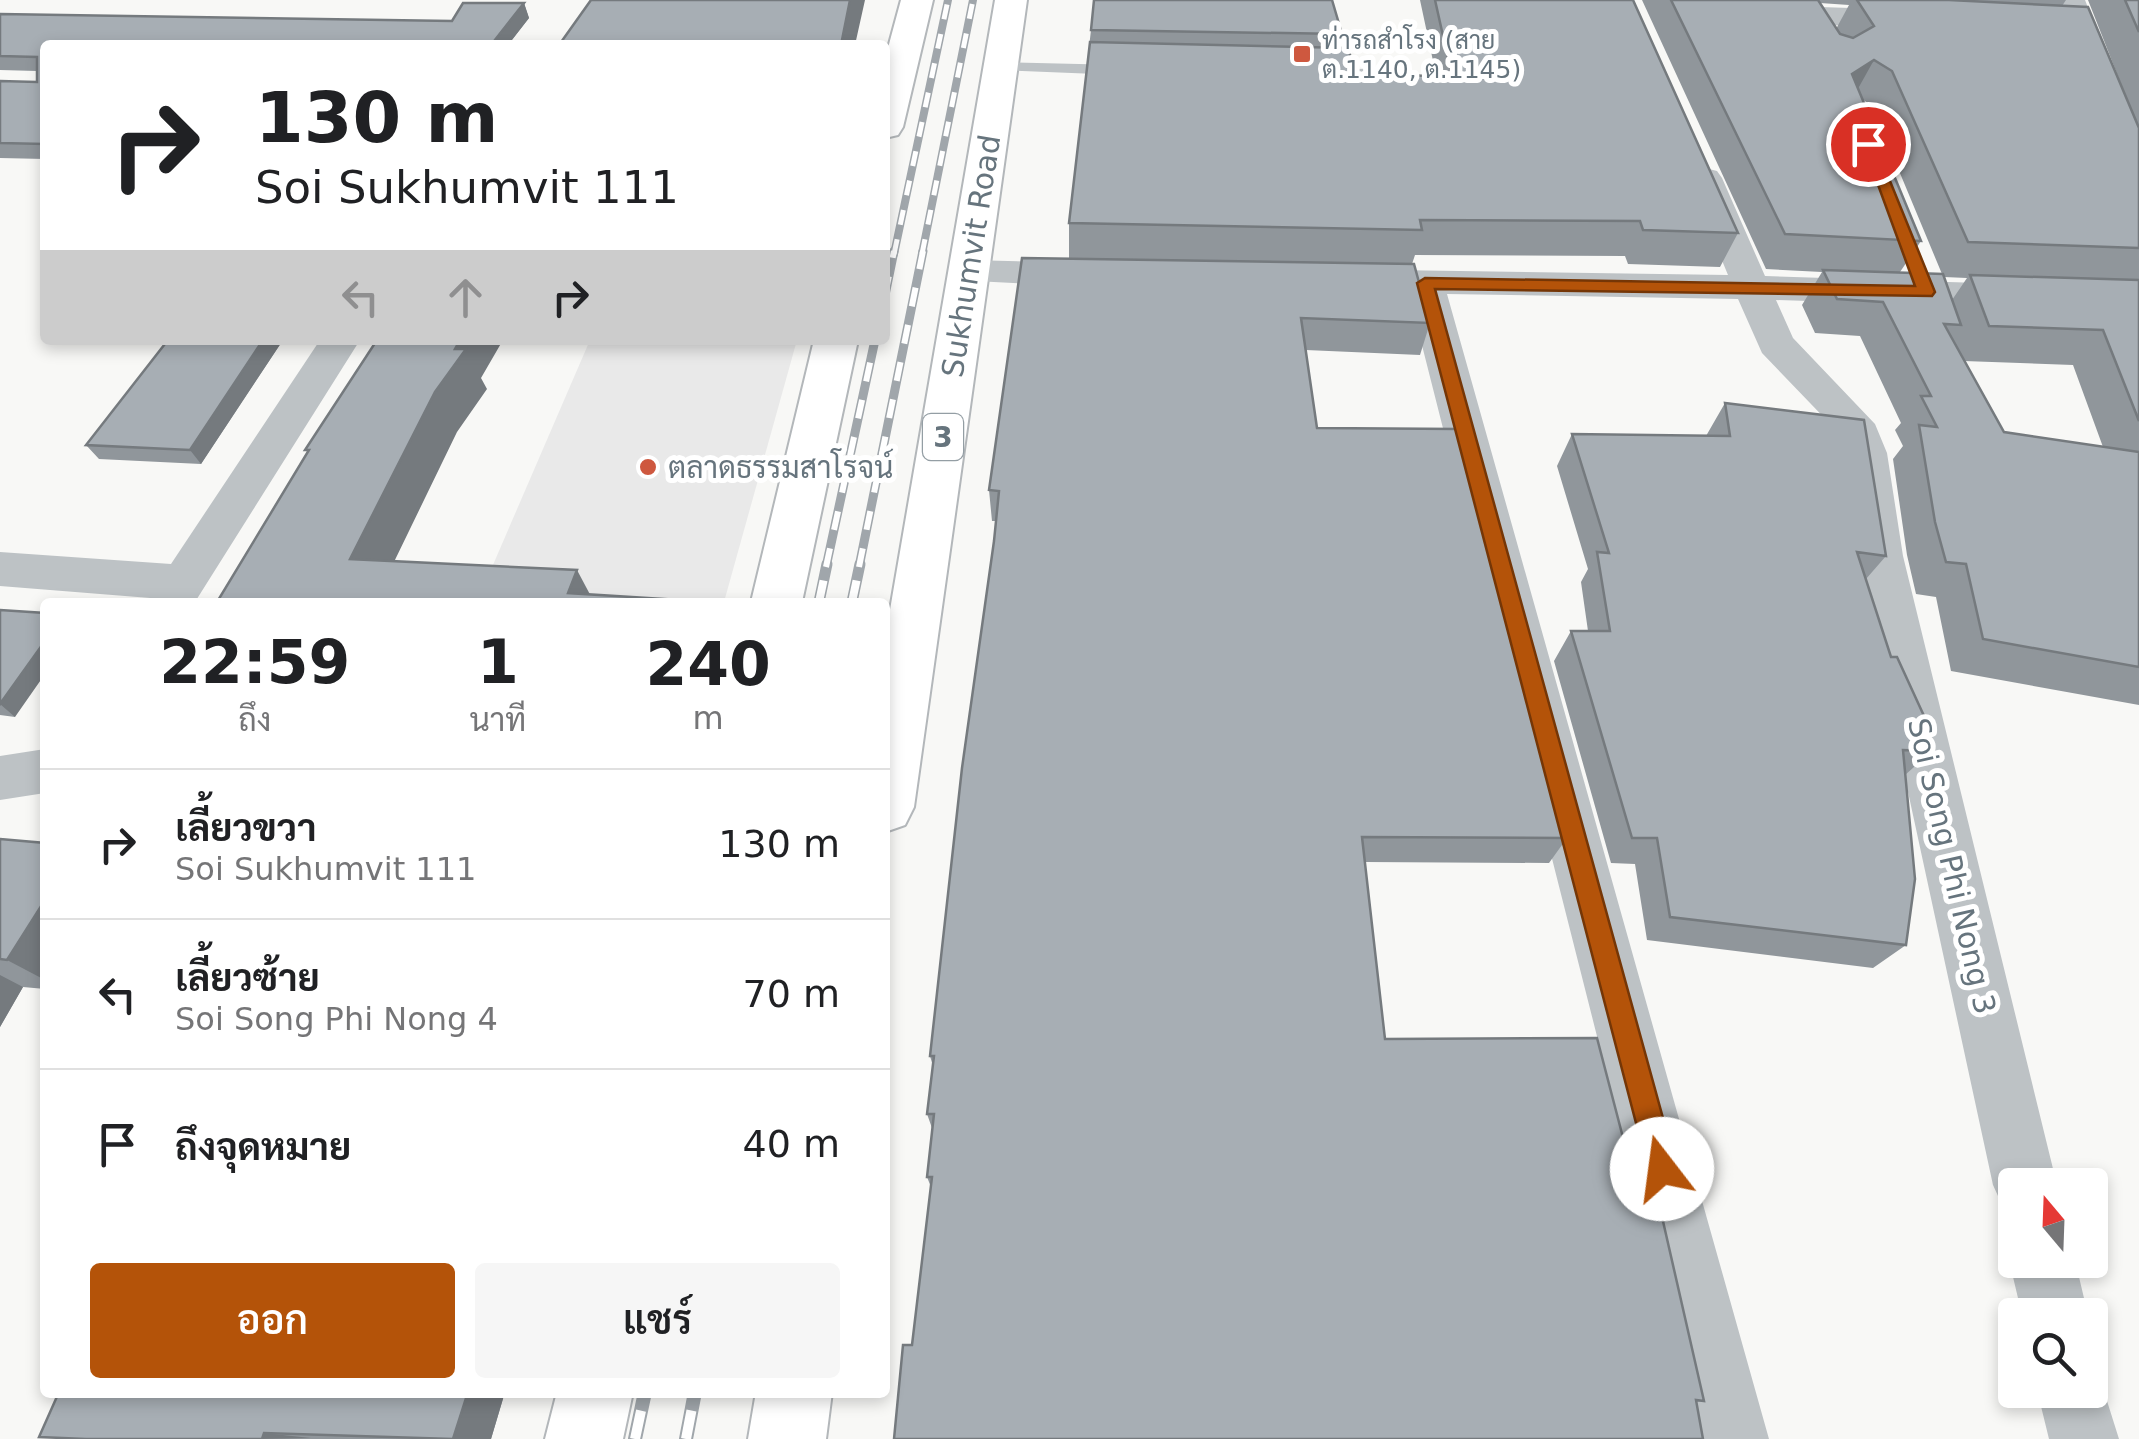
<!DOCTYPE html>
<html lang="th">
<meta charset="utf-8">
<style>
body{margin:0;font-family:"DejaVu Sans",Sarabun,sans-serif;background:#f6f6f6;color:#202124;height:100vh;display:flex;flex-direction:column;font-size:38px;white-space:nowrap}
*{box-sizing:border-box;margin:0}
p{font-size:32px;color:#757577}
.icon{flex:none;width:55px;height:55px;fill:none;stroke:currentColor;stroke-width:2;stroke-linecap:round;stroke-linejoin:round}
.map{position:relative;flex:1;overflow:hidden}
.panel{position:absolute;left:40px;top:598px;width:850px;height:800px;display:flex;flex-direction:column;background:#fff;border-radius:10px;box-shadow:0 5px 15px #0003}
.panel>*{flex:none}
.top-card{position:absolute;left:40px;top:40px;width:850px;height:305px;border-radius:10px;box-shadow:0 5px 15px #0003;background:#fff;color:#202124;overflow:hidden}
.needle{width:65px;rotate:341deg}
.buttons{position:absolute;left:1998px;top:1168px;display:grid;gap:20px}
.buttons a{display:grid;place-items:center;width:110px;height:110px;border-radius:10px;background:#fff;box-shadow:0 5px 15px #0003;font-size:50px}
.pin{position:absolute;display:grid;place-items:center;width:85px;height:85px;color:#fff;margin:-42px;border:5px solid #fff;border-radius:50%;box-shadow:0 2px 10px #0007}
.me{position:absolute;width:110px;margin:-55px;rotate:345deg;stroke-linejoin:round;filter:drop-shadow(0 0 8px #0008)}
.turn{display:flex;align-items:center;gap:35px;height:210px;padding:0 50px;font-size:45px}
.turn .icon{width:130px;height:130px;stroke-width:2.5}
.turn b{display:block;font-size:70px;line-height:85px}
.lanes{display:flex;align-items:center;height:95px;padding:0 50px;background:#0003;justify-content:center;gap:50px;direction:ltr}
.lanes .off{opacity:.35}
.eta{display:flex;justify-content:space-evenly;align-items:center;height:170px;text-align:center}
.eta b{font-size:60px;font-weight:600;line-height:70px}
.action{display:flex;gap:20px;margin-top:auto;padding:20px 50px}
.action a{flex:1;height:115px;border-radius:10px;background:#b45309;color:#fff;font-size:40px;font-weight:600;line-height:115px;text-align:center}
.action a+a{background:#f6f6f6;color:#202124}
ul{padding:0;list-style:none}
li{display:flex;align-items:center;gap:30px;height:150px;padding:0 50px;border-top:2px solid #e0e0e0}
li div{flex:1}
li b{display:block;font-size:38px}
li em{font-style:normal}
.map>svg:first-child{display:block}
.built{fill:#e9e9e9}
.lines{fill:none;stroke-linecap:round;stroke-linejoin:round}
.highway-casing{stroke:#b3b7ba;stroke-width:4}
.lane{fill:#bdc2c5;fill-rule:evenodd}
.street{fill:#bdc2c5;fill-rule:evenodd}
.highway{fill:#fff;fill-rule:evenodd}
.rail-far3-casing{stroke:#a0a6ab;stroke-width:8}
.rail-far2-casing{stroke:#a0a6ab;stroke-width:9}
.rail-far1-casing{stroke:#a0a6ab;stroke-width:11}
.rail-casing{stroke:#a0a6ab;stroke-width:14}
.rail-far3{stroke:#fff;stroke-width:5;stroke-dasharray:15;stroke-linecap:butt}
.rail-far2{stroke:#fff;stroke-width:6;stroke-dasharray:19;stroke-linecap:butt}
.rail-far1{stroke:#fff;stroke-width:8;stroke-dasharray:22;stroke-linecap:butt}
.rail{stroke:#fff;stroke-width:10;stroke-dasharray:29;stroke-linecap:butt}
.wall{fill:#90969b;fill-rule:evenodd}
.shaded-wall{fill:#757a7e}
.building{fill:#a7aeb4;stroke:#757a7e;stroke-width:2.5}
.route{fill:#b45309;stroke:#753606;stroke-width:2.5}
.poi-dot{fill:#ce583f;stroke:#fff;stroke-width:4}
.labels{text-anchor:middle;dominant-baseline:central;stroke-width:10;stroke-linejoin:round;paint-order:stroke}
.far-poi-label{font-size:25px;fill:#66747d;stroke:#fff;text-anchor:start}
.shield{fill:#fff;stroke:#949ea4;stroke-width:2.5}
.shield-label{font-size:28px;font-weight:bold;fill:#66747d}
.street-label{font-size:30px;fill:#66747d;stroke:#fff}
.poi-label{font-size:30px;fill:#66747d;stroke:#fff;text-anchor:start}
</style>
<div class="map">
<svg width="2139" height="1439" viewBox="0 0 2139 1439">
<rect width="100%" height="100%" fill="#f8f8f6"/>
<!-- built -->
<path class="built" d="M 590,340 L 797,340 L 724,602 L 480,595 Z"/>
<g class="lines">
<!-- highway casing -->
<g class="highway-casing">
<path id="highway" d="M 901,0 L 933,0 L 903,127 L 898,135 L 885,138 L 885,59 Z
M 995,0 L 1027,0 L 914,807 L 905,825 L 885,832 L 885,639 Z
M 814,340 L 858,340 L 802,602 L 751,602 Z
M 557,1392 L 633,1392 L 623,1439 L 545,1439 Z
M 756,1392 L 832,1392 L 826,1439 L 748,1439 Z"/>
</g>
<!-- lane -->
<path class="lane" d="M 1001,62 L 1121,65 L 1129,70 L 1121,75 L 995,70 L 995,64 Z
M 1321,68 L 1412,70 L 1420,75 L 1412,80 L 1315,76 L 1313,73 Z"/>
<!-- street -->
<path class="street" d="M 2055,0 L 2085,0 L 2139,139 L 2139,194 L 2127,191 L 2122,184 Z
M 1820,7 L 1912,10 L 1927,19 L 1912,28 L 1829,25 L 1852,59 L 1836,68 L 1825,66 L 1798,26 L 1809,10 Z
M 1705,168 L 1717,171 L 1722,178 L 1765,276 L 2139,288 L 2139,312 L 1776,300 L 1793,338 L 1875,424 L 1887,453 L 1903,556 L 2057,1185 L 2015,1185 L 2015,1212 L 2003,1207 L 1993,1185 L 1857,556 L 1845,453 L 1836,430 L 1762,353 L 1738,299 L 1447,294 L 1769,1439 L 1699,1439 L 1409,294 L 1380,290 L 1374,282 L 1380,274 L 1393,270 L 1728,275 L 1688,178 L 1693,171 Z
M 968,260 L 1088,263 L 1101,267 L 1107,275 L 1101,283 L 1088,287 L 955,280 L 949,272 L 955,264 Z
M 320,340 L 360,340 L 195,602 L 148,602 L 150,598 L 0,586 L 0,552 L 171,564 Z
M 45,749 L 45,793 L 0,800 L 0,756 Z
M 2015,1246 L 2015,1260 L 2075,1260 L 2088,1315 L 2022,1315 L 2009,1260 Z
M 2090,1363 L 2096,1366 L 2119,1439 L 2049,1439 L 2037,1390 L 2090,1390 Z"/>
<!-- highway -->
<use href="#highway" class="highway"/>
<!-- rail-far3 casing -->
<g class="rail-far3-casing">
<path id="rail-far3" d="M 894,254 L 948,0
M 922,254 L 973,0"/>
</g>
<!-- rail-far2 casing -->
<g class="rail-far2-casing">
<path id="rail-far2" d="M 885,295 L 894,251
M 826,567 L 875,340
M 859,567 L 923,251"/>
</g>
<!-- rail-far1 casing -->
<g class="rail-far1-casing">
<path id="rail-far1" d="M 819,602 L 827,564
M 852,602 L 860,564"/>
</g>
<!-- rail casing -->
<g class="rail-casing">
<path id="rail" d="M 635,1439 L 645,1392
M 686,1439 L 695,1392"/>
</g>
<!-- rail-far3 -->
<use href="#rail-far3" class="rail-far3"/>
<!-- rail-far2 -->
<use href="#rail-far2" class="rail-far2"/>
<!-- rail-far1 -->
<use href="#rail-far1" class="rail-far1"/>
<!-- rail -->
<use href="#rail" class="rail"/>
</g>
<!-- wall -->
<path class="wall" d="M 1420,0 L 1633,0 L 1738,233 L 1720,267 L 1628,264 L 1625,256 L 1415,255 L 1412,264 L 1430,323 L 1420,355 L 1306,350 L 1317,428 L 1567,838 L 1549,863 L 1365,862 L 1385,1039 L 1632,1172 L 1704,1401 L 1696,1402 L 912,1345 L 931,1187 L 927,1177 L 932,1128 L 927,1114 L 933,1066 L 930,1056 L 996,521 L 992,521 L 989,490 L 1069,258 L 1069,223 L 1091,30 L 1342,34 L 1340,48 L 1356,75 L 1436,75 Z
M 1642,0 L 2066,0 L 2062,6 L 2136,122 L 2088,0 L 2139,0 L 2139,705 L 1951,671 L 1936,597 L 1916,594 L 1907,555 L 1893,459 L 1903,446 L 1895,430 L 1901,423 L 1860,336 L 1815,333 L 1802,305 L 1822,272 L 1766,269 ZM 1820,3 L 1849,5 L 1836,29 ZM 1862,99 L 1872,106 L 1942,274 L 1900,272 L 1921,241 ZM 1944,277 L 1967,278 L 1952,300 ZM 1964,361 L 2073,365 L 2103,447 L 2004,432 Z
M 524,3 L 529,18 L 508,45 L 45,45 L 45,159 L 0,158 L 0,81 L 37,82 L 37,71 L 0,70 L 0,14 L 452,21 Z
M 168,340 L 283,340 L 201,464 L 99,459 L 86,445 Z
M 1725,403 L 1886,556 L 1866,579 L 1891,657 L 1932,751 L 1905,775 L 1906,945 L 1873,968 L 1647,940 L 1635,864 L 1611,863 L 1554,661 L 1571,631 L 1588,631 L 1581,582 L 1588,569 L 1557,466 L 1572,434 L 1706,436 Z
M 0,610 L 15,717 L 0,715 Z
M 0,839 L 45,843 L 45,989 L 23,987 L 0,1027 Z
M 505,1392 L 491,1439 L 67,1439 L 39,1437 Z"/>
<!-- shaded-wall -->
<path class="shaded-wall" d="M 850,0 L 865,0 L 855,45 L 841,45 Z
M 524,3 L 529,18 L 508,45 L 491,45 Z
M 1874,60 L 1855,94 L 1852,74 Z
M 263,340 L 283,340 L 201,464 L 190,450 Z
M 460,340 L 503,340 L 481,378 L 487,389 L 457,432 L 377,597 L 350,559 Z
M 577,570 L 594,602 L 568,593 Z
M 45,641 L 45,674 L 15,717 L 0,704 Z
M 45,900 L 45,980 L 7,960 Z
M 0,975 L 23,987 L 0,1027 Z
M 468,1392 L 505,1392 L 491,1439 L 453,1439 Z
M 264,1433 L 311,1438 L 262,1439 Z"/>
<!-- building -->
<path class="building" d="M 591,0 L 850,0 L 841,45 L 559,45 Z
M 1094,0 L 1332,0 L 1342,34 L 1091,30 Z
M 1435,0 L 1633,0 L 1738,233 L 1643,230 L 1640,221 L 1420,220 L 1422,230 L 1069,223 L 1090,42 L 1348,48 L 1356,75 L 1452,76 Z
M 1671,0 L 1818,0 L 1840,34 L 1853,38 L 1874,26 L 1857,0 L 1949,0 L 2088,7 L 2139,128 L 2139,248 L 1968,242 L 1892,71 L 1874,60 L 1852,74 L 1921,241 L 1785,234 Z
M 2125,0 L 2139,0 L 2139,32 Z
M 463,3 L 524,3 L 491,45 L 45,45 L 45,144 L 0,143 L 0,81 L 37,82 L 37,57 L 0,56 L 0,14 L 452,21 Z
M 1022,258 L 1414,264 L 1430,323 L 1301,318 L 1317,428 L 1458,429 L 1567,838 L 1362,837 L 1385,1039 L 1597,1038 L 1632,1172 L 1652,1173 L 1704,1401 L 1696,1400 L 1703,1439 L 894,1439 L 903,1345 L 912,1345 L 932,1177 L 927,1177 L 934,1114 L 927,1114 L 934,1056 L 930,1056 L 962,768 L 994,541 L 999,491 L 989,490 Z
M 1823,270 L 1943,274 L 1961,325 L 1944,324 L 2004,432 L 2139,452 L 2139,667 L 1983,639 L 1966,564 L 1946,562 L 1935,522 L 1919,425 L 1937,427 L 1921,396 L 1931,396 L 1883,302 L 1837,299 Z
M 1970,275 L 2139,280 L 2139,421 L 2103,330 L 1989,326 Z
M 168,340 L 263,340 L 190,450 L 86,445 Z
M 377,340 L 460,340 L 455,349 L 466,349 L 435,392 L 350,559 L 577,570 L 568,593 L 712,602 L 217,602 L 309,450 L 305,450 Z
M 1725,403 L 1864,420 L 1886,556 L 1857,552 L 1891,657 L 1897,657 L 1924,716 L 1932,751 L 1903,750 L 1915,879 L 1906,945 L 1670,917 L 1657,838 L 1632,838 L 1571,631 L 1610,631 L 1597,552 L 1609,553 L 1572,434 L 1730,436 Z
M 0,610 L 45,613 L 45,641 L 0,704 Z
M 0,839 L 45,843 L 45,900 L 7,960 L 0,959 Z
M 59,1392 L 468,1392 L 453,1439 L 264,1433 L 262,1439 L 86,1439 L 39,1437 Z"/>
<!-- route -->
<path class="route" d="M 1862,141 L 1875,144 L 1935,292 L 1932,296 L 1435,289 L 1677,1169 L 1672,1179 L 1662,1184 L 1652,1179 L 1648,1169 L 1417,283 L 1425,278 L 1915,286 Z"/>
<!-- markers -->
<g class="poi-dot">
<rect x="1292" y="44" width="20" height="20" rx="5"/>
<circle cx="648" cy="467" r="10"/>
</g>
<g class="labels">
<!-- far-poi labels -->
<g class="far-poi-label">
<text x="1322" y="40">ท่ารถสำโรง (สาย<tspan x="1322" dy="29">ต.1140, ต.1145)</tspan></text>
</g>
<!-- shield labels -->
<rect class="shield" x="923" y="414" width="40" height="46" rx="8"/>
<g class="shield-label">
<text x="943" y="437">3</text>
</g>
<!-- street labels -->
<g class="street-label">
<text transform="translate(971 256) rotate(-81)">Sukhumvit Road</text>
<text transform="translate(1952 866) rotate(77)">Soi Song Phi Nong 3</text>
</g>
<!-- poi labels -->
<g class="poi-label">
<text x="668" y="467">ตลาดธรรมสาโรจน์</text>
</g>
</g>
</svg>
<div class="buttons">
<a><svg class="needle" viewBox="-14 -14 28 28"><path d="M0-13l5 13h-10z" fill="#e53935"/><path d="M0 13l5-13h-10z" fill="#757577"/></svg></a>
<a><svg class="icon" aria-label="search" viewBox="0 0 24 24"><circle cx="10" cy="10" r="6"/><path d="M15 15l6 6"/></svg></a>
</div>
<div class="pin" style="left:1868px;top:144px;background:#d93025"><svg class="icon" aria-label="arrive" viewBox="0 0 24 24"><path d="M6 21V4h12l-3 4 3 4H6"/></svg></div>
<svg class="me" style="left:1662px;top:1169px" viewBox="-20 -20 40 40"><circle r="19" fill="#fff"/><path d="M0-13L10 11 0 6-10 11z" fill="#b45309"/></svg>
<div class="top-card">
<div class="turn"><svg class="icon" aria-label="right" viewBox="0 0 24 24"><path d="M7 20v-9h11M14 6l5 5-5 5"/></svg><div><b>130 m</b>Soi Sukhumvit 111</div></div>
<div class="lanes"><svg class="icon off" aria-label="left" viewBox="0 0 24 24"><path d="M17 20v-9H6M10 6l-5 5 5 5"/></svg><svg class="icon off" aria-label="ahead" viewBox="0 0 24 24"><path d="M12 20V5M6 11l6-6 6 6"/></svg><svg class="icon" aria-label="right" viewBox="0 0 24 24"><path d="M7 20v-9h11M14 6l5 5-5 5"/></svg></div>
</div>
<section class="panel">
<div class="eta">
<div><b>22:59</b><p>ถึง</p></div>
<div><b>1</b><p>นาที</p></div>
<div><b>240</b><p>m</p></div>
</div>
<ul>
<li><svg class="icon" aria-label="right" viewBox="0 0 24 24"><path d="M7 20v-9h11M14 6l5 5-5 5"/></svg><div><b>เลี้ยวขวา</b><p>Soi Sukhumvit 111</p></div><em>130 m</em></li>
<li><svg class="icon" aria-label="left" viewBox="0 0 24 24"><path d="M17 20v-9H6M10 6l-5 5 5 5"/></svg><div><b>เลี้ยวซ้าย</b><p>Soi Song Phi Nong 4</p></div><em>70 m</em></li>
<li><svg class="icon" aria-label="arrive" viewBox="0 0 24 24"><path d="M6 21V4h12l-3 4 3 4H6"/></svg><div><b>ถึงจุดหมาย</b></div><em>40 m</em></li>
</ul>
<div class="action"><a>ออก</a><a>แชร์</a></div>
</section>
</div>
